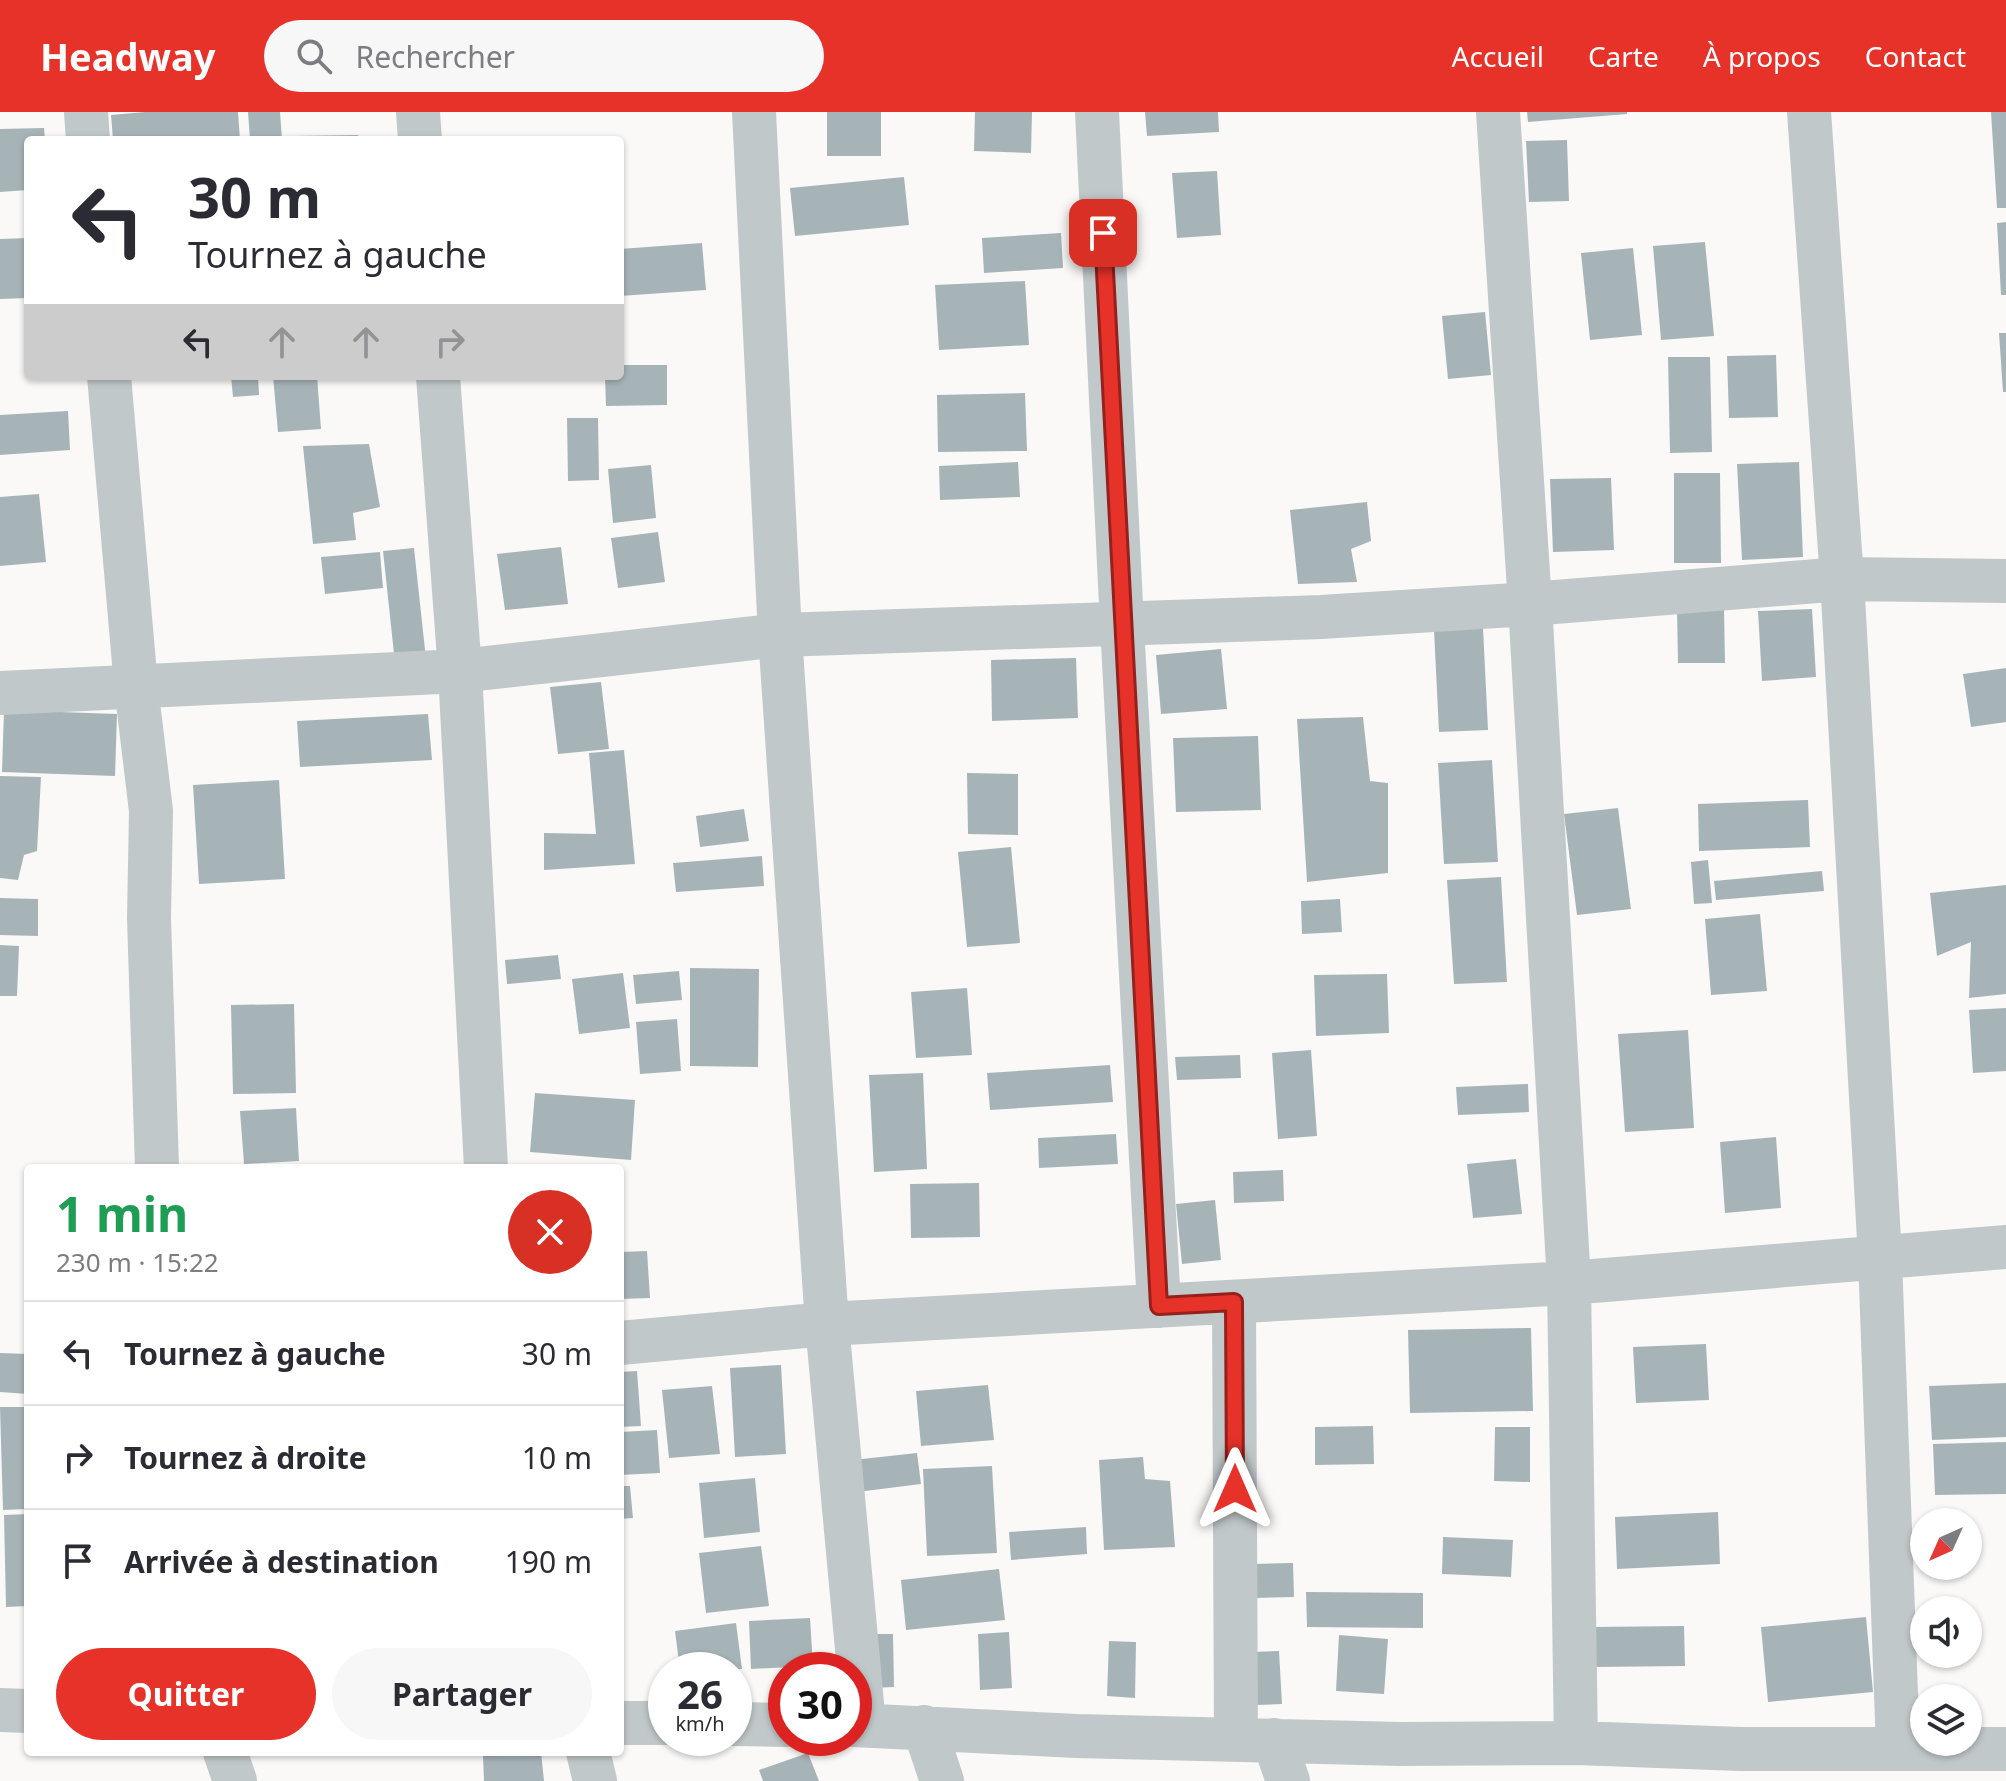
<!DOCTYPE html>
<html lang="fr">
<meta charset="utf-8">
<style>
body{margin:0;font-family:"Noto Sans",sans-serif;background:#f7f7f7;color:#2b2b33;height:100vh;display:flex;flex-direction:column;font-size:30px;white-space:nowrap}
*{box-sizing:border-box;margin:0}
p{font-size:26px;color:#7c7c81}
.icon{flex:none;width:44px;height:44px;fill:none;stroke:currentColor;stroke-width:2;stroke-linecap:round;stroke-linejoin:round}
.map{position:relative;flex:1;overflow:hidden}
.sheet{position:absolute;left:24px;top:1052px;width:600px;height:592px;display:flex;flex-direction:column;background:#fff;border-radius:8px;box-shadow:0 2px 6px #0004}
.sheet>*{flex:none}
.top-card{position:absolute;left:24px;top:24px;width:600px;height:244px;border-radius:8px;box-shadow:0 2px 6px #0004;background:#fff;color:#2b2b33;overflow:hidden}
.needle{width:52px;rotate:225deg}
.fabs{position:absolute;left:1910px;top:1396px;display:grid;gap:16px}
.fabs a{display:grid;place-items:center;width:72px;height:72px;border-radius:50%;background:#fff;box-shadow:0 2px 6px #0004;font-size:40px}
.speed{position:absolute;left:648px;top:1540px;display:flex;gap:16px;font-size:40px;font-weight:700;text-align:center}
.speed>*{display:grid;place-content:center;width:104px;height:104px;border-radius:50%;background:#fff;box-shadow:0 2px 6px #0004;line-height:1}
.speed small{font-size:20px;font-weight:400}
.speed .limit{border:12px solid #d22;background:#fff;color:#111}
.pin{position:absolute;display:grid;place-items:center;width:68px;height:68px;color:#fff;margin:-34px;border-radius:16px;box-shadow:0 4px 12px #0006}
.me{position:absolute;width:88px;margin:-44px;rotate:0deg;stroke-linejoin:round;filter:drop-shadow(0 0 6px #0008)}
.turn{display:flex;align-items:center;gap:28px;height:168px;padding:0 32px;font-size:36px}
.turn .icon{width:104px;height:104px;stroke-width:2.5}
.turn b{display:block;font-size:56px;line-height:68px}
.lanes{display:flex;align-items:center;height:76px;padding:0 32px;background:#0003;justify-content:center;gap:40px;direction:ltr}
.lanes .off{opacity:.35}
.round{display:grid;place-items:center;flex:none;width:84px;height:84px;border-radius:42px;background:#f7f7f7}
.head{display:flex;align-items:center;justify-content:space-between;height:136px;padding:0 32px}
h1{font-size:48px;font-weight:700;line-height:60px;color:#1e9e55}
.button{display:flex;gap:16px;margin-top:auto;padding:16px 32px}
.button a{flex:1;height:92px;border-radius:48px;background:#e7322a;color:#fff;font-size:32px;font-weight:700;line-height:92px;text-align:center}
.button a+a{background:#f7f7f7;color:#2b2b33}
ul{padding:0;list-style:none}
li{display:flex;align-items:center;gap:24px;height:104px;padding:0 32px;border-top:2px solid #e1e1e2}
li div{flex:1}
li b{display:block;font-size:30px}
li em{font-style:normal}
header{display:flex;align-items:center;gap:48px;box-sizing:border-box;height:112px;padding:0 40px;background:#e7322a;color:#fff}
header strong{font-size:38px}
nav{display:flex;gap:44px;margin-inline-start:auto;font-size:28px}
.search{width:560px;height:72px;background:#f7f7f7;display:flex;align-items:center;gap:20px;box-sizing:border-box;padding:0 28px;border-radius:44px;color:#7c7c81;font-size:30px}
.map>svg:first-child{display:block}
.building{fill:#a7b4b7}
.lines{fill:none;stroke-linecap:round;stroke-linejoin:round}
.street{stroke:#c1c8ca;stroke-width:44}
.route-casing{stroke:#96201b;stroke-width:20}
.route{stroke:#e7322a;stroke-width:14}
</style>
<header>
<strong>Headway</strong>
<div class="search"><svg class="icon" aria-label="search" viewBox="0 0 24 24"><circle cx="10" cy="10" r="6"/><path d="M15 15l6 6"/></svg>Rechercher</div>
<nav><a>Accueil</a><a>Carte</a><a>À propos</a><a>Contact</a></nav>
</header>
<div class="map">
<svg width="2006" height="1669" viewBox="0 0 2006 1669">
<rect width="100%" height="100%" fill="#faf9f7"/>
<!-- building -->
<path class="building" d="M 145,0 L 238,0 L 240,28 L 113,28 L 111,3 Z
M 248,0 L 280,0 L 282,28 L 250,28 Z
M 827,0 L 881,0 L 881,44 L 827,44 Z
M 975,0 L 1032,0 L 1031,41 L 974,39 Z
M 1145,0 L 1218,0 L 1219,20 L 1147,24 Z
M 1527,0 L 1627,0 L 1627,2 L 1528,10 Z
M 1991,0 L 2006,0 L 2006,96 L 1997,96 Z
M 44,16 L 45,28 L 28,28 L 28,78 L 0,80 L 0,17 Z
M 358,23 L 359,28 L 293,28 L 293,24 Z
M 1567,28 L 1569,89 L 1529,90 L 1526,29 Z
M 1217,59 L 1221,123 L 1177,126 L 1172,61 Z
M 904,65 L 909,113 L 795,124 L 790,76 Z
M 2006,110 L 2006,183 L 2001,183 L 1997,111 Z
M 1061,121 L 1063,156 L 984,161 L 982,126 Z
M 28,126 L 28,186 L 0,187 L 0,127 Z
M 1705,130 L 1714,224 L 1661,228 L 1653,134 Z
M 702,131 L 706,178 L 620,184 L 620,137 Z
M 1633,136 L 1642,223 L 1590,228 L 1581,141 Z
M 1025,169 L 1029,233 L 939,238 L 935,173 Z
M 1485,200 L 1491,263 L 1448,267 L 1442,204 Z
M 1999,221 L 2006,221 L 2006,280 L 2003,280 Z
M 1776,243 L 1778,305 L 1729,306 L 1727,244 Z
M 1668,245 L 1710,245 L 1712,340 L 1670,341 Z
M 620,253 L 667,253 L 667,293 L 606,294 L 605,264 L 620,264 Z
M 231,264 L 258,264 L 259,283 L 233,285 Z
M 273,264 L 317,264 L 321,317 L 278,320 Z
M 1025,281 L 1027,339 L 938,340 L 937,283 Z
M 68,299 L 70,338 L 0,343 L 0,303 Z
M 567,306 L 598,306 L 599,368 L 568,369 Z
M 369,332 L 380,395 L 353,401 L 356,428 L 313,432 L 303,334 Z
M 1018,350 L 1020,385 L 940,388 L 939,354 Z
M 1799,350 L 1803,445 L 1742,448 L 1737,352 Z
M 651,353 L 656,406 L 613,411 L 608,357 Z
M 1674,361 L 1720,361 L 1721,451 L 1674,451 Z
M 1611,366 L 1614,438 L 1553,440 L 1550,367 Z
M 39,382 L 46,450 L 0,454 L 0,385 Z
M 1367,390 L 1371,429 L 1351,437 L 1357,470 L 1298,472 L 1290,398 Z
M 658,420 L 665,470 L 618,476 L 611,426 Z
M 561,435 L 568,492 L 505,498 L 497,442 Z
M 414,436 L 426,547 L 395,551 L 383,439 Z
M 380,440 L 383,476 L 325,482 L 321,445 Z
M 1677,497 L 1724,497 L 1725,551 L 1678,551 Z
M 1812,497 L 1816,565 L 1762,569 L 1758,499 Z
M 1483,516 L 1488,618 L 1439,620 L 1434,518 Z
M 1221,537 L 1227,597 L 1161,602 L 1156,543 Z
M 1076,546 L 1078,606 L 992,609 L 991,548 Z
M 2006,556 L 2006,610 L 1971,615 L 1963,562 Z
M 601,570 L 609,637 L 558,642 L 550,575 Z
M 4,598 L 117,602 L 115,664 L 2,660 Z
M 428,602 L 432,648 L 300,655 L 297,609 Z
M 1363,605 L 1370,669 L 1388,671 L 1388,761 L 1307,770 L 1297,607 Z
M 1258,624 L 1261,698 L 1176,700 L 1173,626 Z
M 624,638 L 635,752 L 544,758 L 544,721 L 596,722 L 589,641 Z
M 1492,648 L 1498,750 L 1444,752 L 1438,651 Z
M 967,661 L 1018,662 L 1018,723 L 968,722 Z
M 0,664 L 41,665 L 37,739 L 24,743 L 18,768 L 0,766 Z
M 279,668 L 285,767 L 199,772 L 193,673 Z
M 1808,688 L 1810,735 L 1699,739 L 1698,692 Z
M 1618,696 L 1631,797 L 1577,803 L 1564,702 Z
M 744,697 L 749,729 L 700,735 L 696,704 Z
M 1011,735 L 1020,831 L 967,835 L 958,740 Z
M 762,744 L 764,774 L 676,780 L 673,751 Z
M 1708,748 L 1712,791 L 1694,792 L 1691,750 Z
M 1822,759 L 1824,779 L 1716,788 L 1714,769 Z
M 1501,765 L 1507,870 L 1454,872 L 1447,768 Z
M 2006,773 L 2006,882 L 1969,886 L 1971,830 L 1937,844 L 1930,781 Z
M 0,786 L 38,787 L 38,824 L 0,823 Z
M 1340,787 L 1342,820 L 1302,822 L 1301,789 Z
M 1760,802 L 1767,879 L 1711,883 L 1705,807 Z
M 0,833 L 19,834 L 17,884 L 0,884 Z
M 558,843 L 561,867 L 507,872 L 505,848 Z
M 690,856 L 759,857 L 758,955 L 690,954 Z
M 679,859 L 682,888 L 636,892 L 633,863 Z
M 623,861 L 630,916 L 579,922 L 572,867 Z
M 1387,862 L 1389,921 L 1316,924 L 1314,863 Z
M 967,876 L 972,943 L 916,946 L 911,880 Z
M 294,892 L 296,981 L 233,982 L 231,893 Z
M 2006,896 L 2006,959 L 1973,961 L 1969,898 Z
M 677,907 L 681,959 L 640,962 L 636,910 Z
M 1688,918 L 1694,1016 L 1625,1020 L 1618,922 Z
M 1311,938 L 1317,1024 L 1278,1027 L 1272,941 Z
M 1240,943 L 1241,966 L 1177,968 L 1175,945 Z
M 1110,953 L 1113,990 L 990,998 L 987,961 Z
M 923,961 L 927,1057 L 874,1060 L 869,963 Z
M 1528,972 L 1529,1000 L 1458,1003 L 1456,975 Z
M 535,981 L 635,988 L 631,1048 L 530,1040 Z
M 296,996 L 299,1049 L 244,1052 L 240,999 Z
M 1116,1022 L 1118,1052 L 1039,1056 L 1038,1026 Z
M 1776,1025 L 1781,1096 L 1725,1101 L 1720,1030 Z
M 1516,1047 L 1522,1102 L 1473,1106 L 1467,1052 Z
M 1283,1058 L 1284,1089 L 1234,1091 L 1233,1060 Z
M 979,1071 L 980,1125 L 911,1126 L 910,1072 Z
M 1215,1088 L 1221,1148 L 1182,1152 L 1176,1092 Z
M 647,1139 L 650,1186 L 620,1187 L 620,1140 Z
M 1531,1216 L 1533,1299 L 1410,1301 L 1408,1218 Z
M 1706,1232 L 1709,1288 L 1636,1291 L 1633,1235 Z
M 0,1241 L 28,1242 L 28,1282 L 0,1280 Z
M 781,1253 L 786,1342 L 735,1345 L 730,1256 Z
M 637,1259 L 641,1314 L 620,1315 L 620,1260 Z
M 2006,1271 L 2006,1325 L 1932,1328 L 1929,1274 Z
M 988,1273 L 994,1328 L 921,1334 L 916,1279 Z
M 712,1274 L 720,1342 L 669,1346 L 662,1278 Z
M 0,1295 L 28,1295 L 28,1397 L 3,1398 Z
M 1373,1314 L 1374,1352 L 1315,1353 L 1315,1315 Z
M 1495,1315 L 1530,1315 L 1530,1370 L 1494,1369 Z
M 657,1318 L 660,1361 L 620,1363 L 620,1320 Z
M 2006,1330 L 2006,1382 L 1935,1383 L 1933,1332 Z
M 917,1341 L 921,1372 L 857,1380 L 853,1348 Z
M 1143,1345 L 1145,1367 L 1170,1369 L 1175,1435 L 1104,1438 L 1099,1348 Z
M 992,1354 L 997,1441 L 927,1444 L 923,1357 Z
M 755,1366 L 760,1420 L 704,1426 L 699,1371 Z
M 620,1374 L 630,1374 L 633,1406 L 620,1407 Z
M 1718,1400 L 1720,1452 L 1617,1457 L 1615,1405 Z
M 28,1402 L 28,1494 L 6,1495 L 4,1403 Z
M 1086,1415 L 1087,1442 L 1011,1448 L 1009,1420 Z
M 1443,1425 L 1513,1428 L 1511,1465 L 1442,1462 Z
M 761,1434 L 769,1494 L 706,1501 L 699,1441 Z
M 1293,1451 L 1294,1485 L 1253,1486 L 1252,1452 Z
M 999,1457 L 1005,1508 L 906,1518 L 901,1468 Z
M 1306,1480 L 1423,1481 L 1423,1516 L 1307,1515 Z
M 1866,1505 L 1873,1580 L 1768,1590 L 1761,1515 Z
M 810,1506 L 813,1554 L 751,1557 L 749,1509 Z
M 736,1511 L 742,1557 L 680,1558 L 675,1519 Z
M 1684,1514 L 1685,1554 L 1593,1555 L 1592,1515 Z
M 1009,1520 L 1012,1576 L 980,1578 L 978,1522 Z
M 869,1522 L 893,1522 L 894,1575 L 870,1576 Z
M 1339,1523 L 1388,1527 L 1384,1582 L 1336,1579 Z
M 1109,1529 L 1136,1530 L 1135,1586 L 1107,1584 Z
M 1279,1539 L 1282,1592 L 1256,1593 L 1253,1540 Z
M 541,1640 L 544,1669 L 484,1669 L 483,1644 Z
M 808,1641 L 819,1669 L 763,1669 L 759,1658 Z"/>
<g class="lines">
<!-- street -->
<path class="street" d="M 86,0 L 88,28
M 418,0 L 420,28
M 754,0 L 780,523 L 827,1212 L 864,1613
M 1097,0 L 1122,513 L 1159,1194
M 1498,0 L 1530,492 L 1569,1171 L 1576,1631
M 1809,0 L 1842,467 L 1880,1146 L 1898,1636
M 109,264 L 136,574 L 151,699 L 149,806 L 157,1056
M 438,264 L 460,559 L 486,1056
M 0,581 L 460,559 L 780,523 L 1321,505 L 1530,492 L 1842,467 L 2006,469
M 1234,1190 L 1236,1626
M 620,1231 L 827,1212 L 1569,1171 L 2006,1135
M 0,1598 L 28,1599
M 620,1611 L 666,1611
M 734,1612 L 786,1613
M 854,1613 L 1076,1624 L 1400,1632 L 1576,1631 L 1741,1637 L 2006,1637
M 924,1615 L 942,1669
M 1274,1628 L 1288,1669
M 225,1640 L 235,1669
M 588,1640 L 595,1669"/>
</g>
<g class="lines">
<!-- route casing -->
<g class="route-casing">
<path id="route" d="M 1103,121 L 1159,1194 L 1234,1190 L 1235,1377"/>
</g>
<!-- route -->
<use href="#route" class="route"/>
</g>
</svg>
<div class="fabs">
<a><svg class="needle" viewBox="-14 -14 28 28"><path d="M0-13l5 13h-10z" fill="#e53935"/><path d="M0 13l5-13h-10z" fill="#7c7c81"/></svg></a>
<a><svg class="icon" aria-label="sound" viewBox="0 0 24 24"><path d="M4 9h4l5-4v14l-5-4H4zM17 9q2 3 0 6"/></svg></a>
<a><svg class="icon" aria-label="layers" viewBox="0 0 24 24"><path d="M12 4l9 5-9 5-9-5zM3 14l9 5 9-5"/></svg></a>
</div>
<div class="speed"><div>26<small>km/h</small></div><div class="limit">30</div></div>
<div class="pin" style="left:1103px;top:121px;background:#d93025"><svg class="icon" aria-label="arrive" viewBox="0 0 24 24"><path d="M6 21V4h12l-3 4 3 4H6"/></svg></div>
<svg class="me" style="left:1235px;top:1377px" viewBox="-20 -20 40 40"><path d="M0-17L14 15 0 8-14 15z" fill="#e7322a" stroke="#fff" stroke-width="4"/></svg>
<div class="top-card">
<div class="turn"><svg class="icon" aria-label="left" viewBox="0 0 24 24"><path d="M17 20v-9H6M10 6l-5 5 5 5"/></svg><div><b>30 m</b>Tournez à gauche</div></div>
<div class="lanes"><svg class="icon" aria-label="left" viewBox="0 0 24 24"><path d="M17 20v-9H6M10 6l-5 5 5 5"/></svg><svg class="icon off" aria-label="ahead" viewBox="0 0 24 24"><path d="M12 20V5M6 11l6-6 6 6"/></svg><svg class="icon off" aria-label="ahead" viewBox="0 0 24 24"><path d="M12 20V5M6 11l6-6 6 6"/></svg><svg class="icon off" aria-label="right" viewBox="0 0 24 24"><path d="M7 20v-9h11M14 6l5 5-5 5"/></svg></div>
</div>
<section class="sheet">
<div class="head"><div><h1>1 min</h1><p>230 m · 15:22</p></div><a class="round" style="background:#d93025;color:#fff"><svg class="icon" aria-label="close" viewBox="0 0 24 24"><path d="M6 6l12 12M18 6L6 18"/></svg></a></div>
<ul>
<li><svg class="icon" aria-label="left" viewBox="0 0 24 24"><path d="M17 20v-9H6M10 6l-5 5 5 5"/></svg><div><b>Tournez à gauche</b></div><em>30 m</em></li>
<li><svg class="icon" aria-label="right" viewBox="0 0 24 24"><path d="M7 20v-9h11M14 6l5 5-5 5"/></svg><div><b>Tournez à droite</b></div><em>10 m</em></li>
<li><svg class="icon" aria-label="arrive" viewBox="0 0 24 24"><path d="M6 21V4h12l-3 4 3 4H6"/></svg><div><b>Arrivée à destination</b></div><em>190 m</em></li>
</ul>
<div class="button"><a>Quitter</a><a>Partager</a></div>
</section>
</div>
